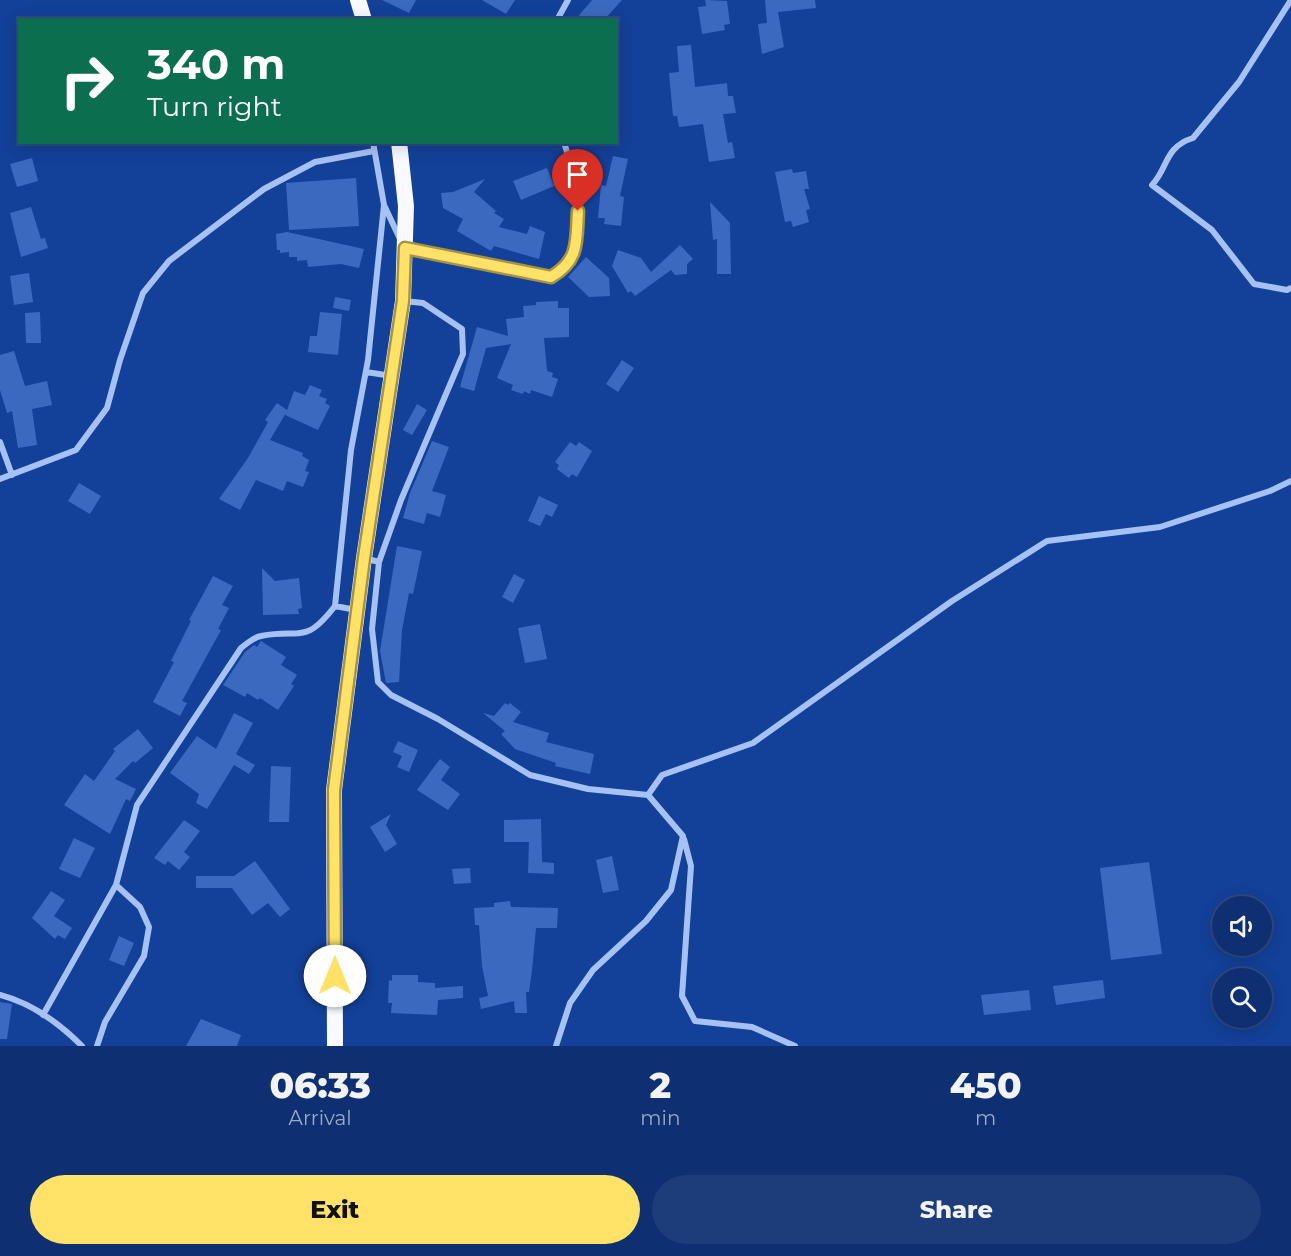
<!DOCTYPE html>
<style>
body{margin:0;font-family:Montserrat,sans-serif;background:#1c3c7a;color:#f1f3f6;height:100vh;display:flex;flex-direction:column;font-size:22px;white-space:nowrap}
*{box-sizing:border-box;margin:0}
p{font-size:20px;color:#9ba9c4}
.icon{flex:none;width:33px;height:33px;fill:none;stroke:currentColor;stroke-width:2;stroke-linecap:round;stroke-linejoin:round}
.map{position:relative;height:1046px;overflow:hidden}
.details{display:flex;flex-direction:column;background:#0e3072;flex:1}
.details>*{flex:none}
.top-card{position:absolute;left:18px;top:18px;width:600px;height:126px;border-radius:0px;box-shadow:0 3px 15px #0003,0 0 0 2px #2e4b84;background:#0b6e4f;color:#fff;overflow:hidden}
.fabs{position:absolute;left:1212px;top:896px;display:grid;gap:12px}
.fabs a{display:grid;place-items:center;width:60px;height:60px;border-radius:50%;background:#0e3072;box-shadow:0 3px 15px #0003,0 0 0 2px #2e4b84;font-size:30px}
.pin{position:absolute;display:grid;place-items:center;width:51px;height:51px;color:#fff;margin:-62px -26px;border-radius:50% 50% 50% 0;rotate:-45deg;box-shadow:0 0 6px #0007}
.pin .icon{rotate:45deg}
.me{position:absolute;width:66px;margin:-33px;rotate:0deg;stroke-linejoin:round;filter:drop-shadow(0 0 4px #0008)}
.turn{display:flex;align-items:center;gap:21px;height:126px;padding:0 30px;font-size:27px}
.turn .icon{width:78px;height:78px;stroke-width:2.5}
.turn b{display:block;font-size:42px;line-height:51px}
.eta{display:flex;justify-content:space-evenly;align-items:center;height:102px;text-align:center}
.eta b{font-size:36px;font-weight:800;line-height:42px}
.action{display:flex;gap:12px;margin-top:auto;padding:12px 30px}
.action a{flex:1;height:69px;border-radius:36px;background:#ffe267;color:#111;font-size:24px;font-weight:800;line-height:69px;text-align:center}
.action a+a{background:#1c3c7a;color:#f1f3f6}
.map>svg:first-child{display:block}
.building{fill:#3c69c0}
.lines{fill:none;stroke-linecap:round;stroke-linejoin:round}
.minor{stroke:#a6c1f3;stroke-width:6}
.trunk{stroke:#f8faff;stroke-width:16}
.route-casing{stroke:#a69343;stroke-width:15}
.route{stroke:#ffe267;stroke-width:10}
</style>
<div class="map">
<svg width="1291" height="1046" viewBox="0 0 1291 1046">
<rect width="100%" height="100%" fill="#134098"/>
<!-- building -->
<path class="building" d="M 382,0 L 416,0 L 409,13 Z
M 482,0 L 515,0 L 506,14 Z
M 592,0 L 622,0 L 604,20 L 575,20 Z
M 705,0 L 727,1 L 730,24 L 724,25 L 725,30 L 702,34 L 698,7 L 706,6 Z
M 765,0 L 815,0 L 816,8 L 778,12 L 784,47 L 762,54 L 758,24 L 767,23 Z
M 691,45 L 695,87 L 727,83 L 728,96 L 733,96 L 736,113 L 723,114 L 728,143 L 732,142 L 735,158 L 709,162 L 703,124 L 679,127 L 677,116 L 673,116 L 669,73 L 679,72 L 677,46 Z
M 613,156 L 628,159 L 620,196 L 624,197 L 621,226 L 604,224 L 605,218 L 598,218 L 601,185 L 606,186 Z
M 32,158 L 38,181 L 17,187 L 10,164 Z
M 547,168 L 554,186 L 521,200 L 513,181 Z
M 792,169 L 793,173 L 806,171 L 809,189 L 804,189 L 810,209 L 806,210 L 809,222 L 793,227 L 791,221 L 785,222 L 775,172 Z
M 356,178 L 359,226 L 289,230 L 286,183 Z
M 485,179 L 474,192 L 496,211 L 494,213 L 504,219 L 499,227 L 527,234 L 530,226 L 545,232 L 539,259 L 494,246 L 491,251 L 457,231 L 463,219 L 443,208 L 441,193 L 453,192 Z
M 710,202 L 730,223 L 731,274 L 717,274 L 717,239 L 713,240 Z
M 31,207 L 41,239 L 45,238 L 48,248 L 21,257 L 10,213 Z
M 287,232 L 364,249 L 359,268 L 341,264 L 308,267 L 307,260 L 297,261 L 297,257 L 289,257 L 289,252 L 280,253 L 280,250 L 277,250 L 276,234 Z
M 680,245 L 693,259 L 687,264 L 687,274 L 675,275 L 671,270 L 635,296 L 631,291 L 628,293 L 612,266 L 618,250 L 641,258 L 651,272 Z
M 586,257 L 609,278 L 610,296 L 589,297 L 568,277 Z
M 29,273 L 33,302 L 14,305 L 10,276 Z
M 335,297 L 351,300 L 349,311 L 333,308 Z
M 558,301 L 558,308 L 569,308 L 569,337 L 544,338 L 547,371 L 553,373 L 552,377 L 558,379 L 552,397 L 531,390 L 530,394 L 524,391 L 523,394 L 511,390 L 513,385 L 497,378 L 511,344 L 486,348 L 474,391 L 460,387 L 477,327 L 508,336 L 506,319 L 524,317 L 523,306 L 536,305 L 536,302 Z
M 40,312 L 41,343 L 26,343 L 25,313 Z
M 320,312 L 342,314 L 338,355 L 308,352 L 310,336 L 317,336 Z
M 14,351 L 25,386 L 47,381 L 52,405 L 32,409 L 37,445 L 18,448 L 12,411 L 7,413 L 0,390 L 0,355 Z
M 622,360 L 634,368 L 618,392 L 606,384 Z
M 310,385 L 322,390 L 319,396 L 327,399 L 325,403 L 330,406 L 318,430 L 285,415 L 287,411 L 270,440 L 303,453 L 302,456 L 309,460 L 305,471 L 309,472 L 303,487 L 287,481 L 283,491 L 256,480 L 240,510 L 219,499 L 248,458 L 268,422 L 265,420 L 277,403 L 287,410 L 294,391 L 305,395 Z
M 417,404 L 427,410 L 412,435 L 403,430 Z
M 432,441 L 449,447 L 432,491 L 446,495 L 440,517 L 427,513 L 424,524 L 403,518 L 410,493 Z
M 570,442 L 576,446 L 579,442 L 592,451 L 577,477 L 572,474 L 569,478 L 557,469 L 559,465 L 555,462 Z
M 79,483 L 101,496 L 90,514 L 68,501 Z
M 539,496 L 558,505 L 552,517 L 546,514 L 540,526 L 528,521 Z
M 397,546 L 422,551 L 413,594 L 409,593 L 402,630 L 399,682 L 386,683 L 380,651 Z
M 262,568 L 275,581 L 299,578 L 302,608 L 298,609 L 299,614 L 263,615 Z
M 514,574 L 525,580 L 513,603 L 502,597 Z
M 213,576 L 233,586 L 222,605 L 229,608 L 218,629 L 221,630 L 182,701 L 187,703 L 180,716 L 153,702 L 174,662 L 171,661 L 191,621 L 189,620 Z
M 540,624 L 547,659 L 525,663 L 518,628 Z
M 261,641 L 286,657 L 281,665 L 297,675 L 291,684 L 294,686 L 278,710 L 260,698 L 258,700 L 247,693 L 245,697 L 223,685 L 245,652 L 254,645 L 257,647 Z
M 505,703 L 508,705 L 510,703 L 521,712 L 513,722 L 549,733 L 546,742 L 594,754 L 590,774 L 555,766 L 556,763 L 515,749 L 501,734 L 505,731 L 483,713 L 494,716 Z
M 234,713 L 253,723 L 236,754 L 255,765 L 249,774 L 234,765 L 207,809 L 196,803 L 199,794 L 170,773 L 197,736 L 216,749 Z
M 138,729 L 153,748 L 135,763 L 133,761 L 115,779 L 136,789 L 130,801 L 126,799 L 110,834 L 64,805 L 85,774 L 94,781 L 115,751 L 113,749 Z
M 398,741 L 418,750 L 409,772 L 397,767 L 402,756 L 393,752 Z
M 440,759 L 450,767 L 441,780 L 460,794 L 448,810 L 417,790 Z
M 271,766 L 291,767 L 289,822 L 269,822 Z
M 391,814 L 386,825 L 397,844 L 385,852 L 370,827 Z
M 541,819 L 542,862 L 554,863 L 554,874 L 528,873 L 529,842 L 504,842 L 504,820 Z
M 184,820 L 200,831 L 184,852 L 190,857 L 179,870 L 168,861 L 165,865 L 154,858 Z
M 74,838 L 95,848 L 80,878 L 59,869 Z
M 612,856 L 619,890 L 603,893 L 596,860 Z
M 255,861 L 290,909 L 280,917 L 268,903 L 252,915 L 232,888 L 196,888 L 196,876 L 234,876 Z
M 1149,862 L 1162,954 L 1111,960 L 1100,868 Z
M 470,868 L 471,883 L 454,884 L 452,869 Z
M 51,891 L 65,900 L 54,916 L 72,928 L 65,939 L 58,935 L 55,939 L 32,918 Z
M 510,901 L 511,907 L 558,908 L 557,928 L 536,928 L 532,970 L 529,992 L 526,992 L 527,1013 L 515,1013 L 514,1001 L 481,1009 L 479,998 L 488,996 L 482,966 L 479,925 L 475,925 L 474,908 L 494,907 L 494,903 Z
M 119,936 L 134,943 L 124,966 L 109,960 Z
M 392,975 L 418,975 L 418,982 L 435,983 L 435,988 L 463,986 L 463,998 L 438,1000 L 437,1015 L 391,1013 L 392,1003 L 388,1003 L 389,980 L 392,981 Z
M 1103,980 L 1105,998 L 1056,1005 L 1053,986 Z
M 1029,990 L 1031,1010 L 984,1015 L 981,995 Z
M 0,1002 L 12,1004 L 7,1039 L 0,1039 Z
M 201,1019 L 241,1035 L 237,1046 L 186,1046 Z"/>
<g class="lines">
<!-- minor -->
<path class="minor" d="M 1291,0 L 1239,82 L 1193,138 C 1164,147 1168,169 1152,185 L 1212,230 L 1254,284 L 1287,290 L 1291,288
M 557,20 L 568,0
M 373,142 L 384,205 L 400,239
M 405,248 L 551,277 L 566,268 L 576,249 L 579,192 L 564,142
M 366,372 L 392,376
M 0,442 L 12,475
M 0,479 L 76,450 L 107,408 L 120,360 L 143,293 L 169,261 L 264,189 L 315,162 L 374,151
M 364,558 L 379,562 L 372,629 L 378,682 L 391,695 L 438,719 L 530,775 L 588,789 L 648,795 L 683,836 L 671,890 L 646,921 L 593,970 L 570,1003 L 556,1046
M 379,562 L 401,500 L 463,354 L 462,329 L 423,303 L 404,301
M 335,606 L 351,450 L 368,360 L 384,205
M 648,795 L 662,775 L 753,743 L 952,601 L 1047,541 L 1160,527 L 1270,491 L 1291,481
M 684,839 L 691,866 L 682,996 L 695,1021 L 752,1027 L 795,1046
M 0,995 C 31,1003 59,1023 82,1046
M 43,1015 L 116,885 L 137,805 L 241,648 C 246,644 254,637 261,636 C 301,628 304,646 335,606 L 356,610
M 97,1046 L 105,1022 L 144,956 L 149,927 L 140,907 L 116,885"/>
<!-- trunk -->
<path class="trunk" d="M 358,0 L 364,20
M 335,1046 L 334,790 L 364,558 L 403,301 L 406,206 L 399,142"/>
</g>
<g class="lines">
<!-- route casing -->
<g class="route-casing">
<path id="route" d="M 335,976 L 334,790 L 364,558 L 403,301 L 405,248 L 551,277 C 580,260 576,241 578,211"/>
</g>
<!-- route -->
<use href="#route" class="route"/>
</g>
</svg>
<div class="fabs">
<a><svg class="icon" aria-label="sound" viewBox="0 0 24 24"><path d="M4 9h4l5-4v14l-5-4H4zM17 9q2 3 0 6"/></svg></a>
<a><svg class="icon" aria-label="search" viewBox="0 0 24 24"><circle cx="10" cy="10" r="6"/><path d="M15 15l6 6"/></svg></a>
</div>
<div class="pin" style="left:578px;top:211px;background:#d93025"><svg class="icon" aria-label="arrive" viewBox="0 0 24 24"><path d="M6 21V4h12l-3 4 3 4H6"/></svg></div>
<svg class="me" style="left:335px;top:976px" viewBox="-20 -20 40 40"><circle r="19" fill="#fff"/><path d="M0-13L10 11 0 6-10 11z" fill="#ffe267"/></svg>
<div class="top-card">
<div class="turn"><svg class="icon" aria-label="right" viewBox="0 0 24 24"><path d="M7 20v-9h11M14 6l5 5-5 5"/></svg><div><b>340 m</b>Turn right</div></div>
</div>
</div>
<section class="details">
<div class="eta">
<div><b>06:33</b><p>Arrival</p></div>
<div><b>2</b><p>min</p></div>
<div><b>450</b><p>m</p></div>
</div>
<div class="action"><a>Exit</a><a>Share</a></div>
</section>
